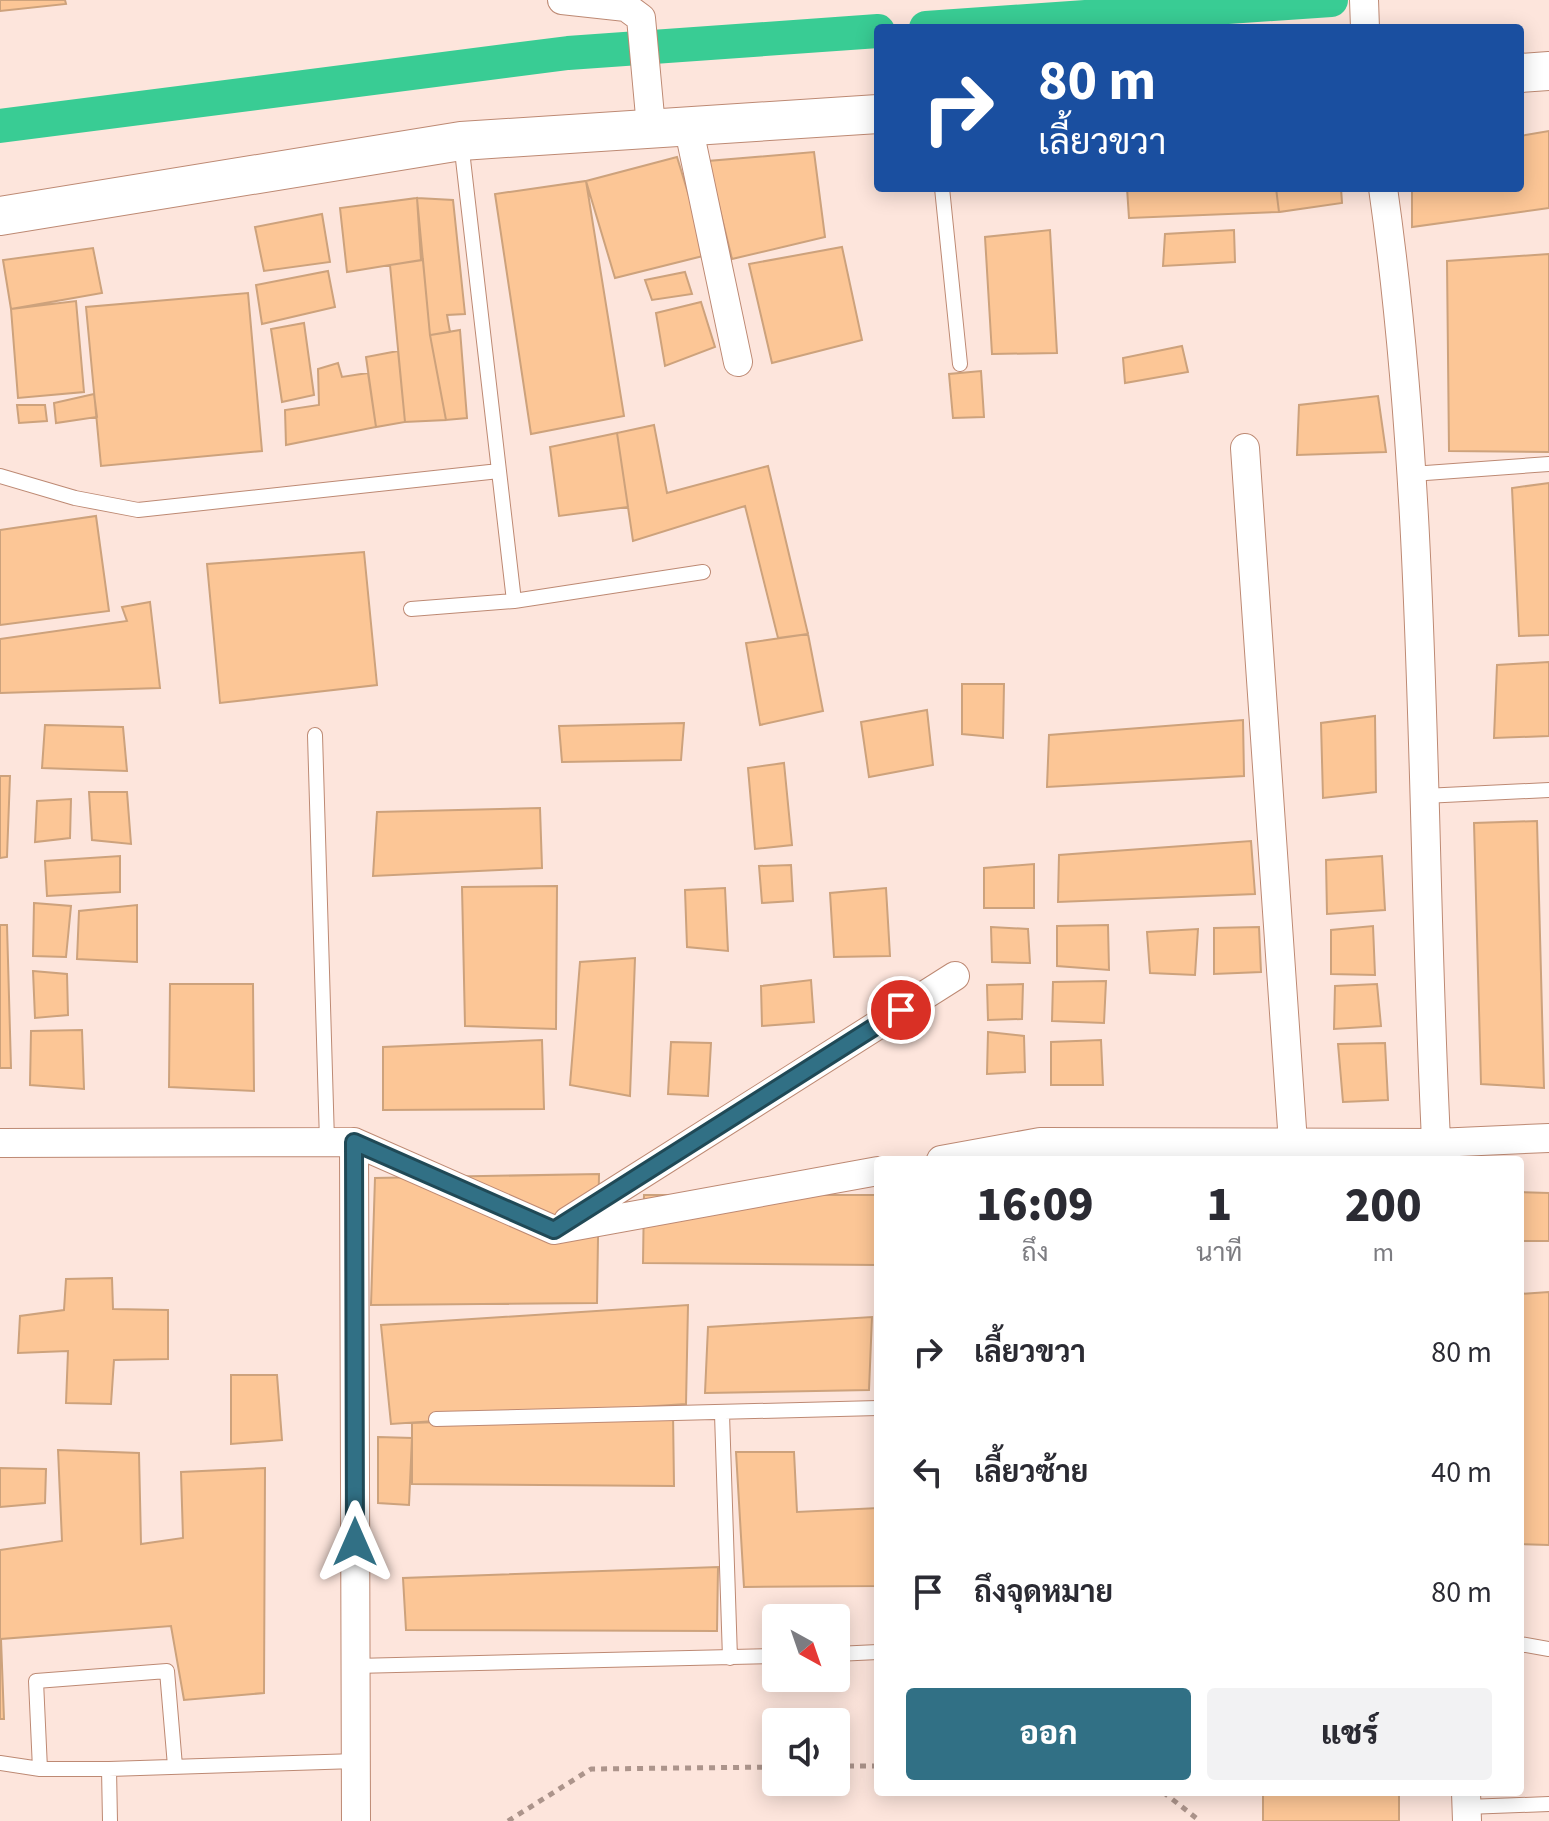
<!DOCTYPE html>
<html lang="th">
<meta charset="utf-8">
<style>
body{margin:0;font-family:"Source Sans 3",Sarabun,sans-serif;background:#f2f2f3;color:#2b2b33;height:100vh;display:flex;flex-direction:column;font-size:30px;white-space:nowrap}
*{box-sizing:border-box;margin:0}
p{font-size:26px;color:#7c7c81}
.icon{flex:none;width:44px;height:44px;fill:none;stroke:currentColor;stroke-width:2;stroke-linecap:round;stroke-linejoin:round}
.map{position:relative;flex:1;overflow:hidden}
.drawer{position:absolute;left:874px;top:1156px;width:650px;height:640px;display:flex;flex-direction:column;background:#fff;border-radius:8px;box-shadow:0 4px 20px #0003}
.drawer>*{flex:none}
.top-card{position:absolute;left:874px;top:24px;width:650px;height:168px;border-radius:8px;box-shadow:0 4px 20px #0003;background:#1a4fa0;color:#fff;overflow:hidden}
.needle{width:52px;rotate:140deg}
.fabs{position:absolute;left:762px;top:1604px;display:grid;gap:16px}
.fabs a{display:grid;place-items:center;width:88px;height:88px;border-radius:8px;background:#fff;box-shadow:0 4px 20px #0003;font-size:40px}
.pin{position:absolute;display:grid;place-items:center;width:68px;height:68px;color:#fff;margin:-34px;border:4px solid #fff;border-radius:50%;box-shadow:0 2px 8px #0007}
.me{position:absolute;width:88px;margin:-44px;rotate:0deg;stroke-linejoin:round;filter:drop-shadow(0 0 6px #0008)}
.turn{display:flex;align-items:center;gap:28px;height:168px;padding:0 32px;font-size:36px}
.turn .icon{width:104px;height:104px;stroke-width:2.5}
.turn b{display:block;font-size:56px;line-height:68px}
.eta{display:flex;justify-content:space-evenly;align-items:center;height:136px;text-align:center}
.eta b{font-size:48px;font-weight:800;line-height:56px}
.primary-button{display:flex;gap:16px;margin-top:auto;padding:16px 32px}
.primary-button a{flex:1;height:92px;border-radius:8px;background:#317085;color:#fff;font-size:32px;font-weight:800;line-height:92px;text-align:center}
.primary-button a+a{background:#f2f2f3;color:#2b2b33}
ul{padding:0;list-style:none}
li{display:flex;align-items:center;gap:24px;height:120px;padding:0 32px}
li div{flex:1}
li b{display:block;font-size:30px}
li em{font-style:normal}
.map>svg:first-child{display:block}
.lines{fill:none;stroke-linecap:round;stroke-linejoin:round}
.canal{stroke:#39cc94;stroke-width:34}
.building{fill:#fcc696;stroke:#cda27c;stroke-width:2}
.lane-casing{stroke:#bd8973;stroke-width:16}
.street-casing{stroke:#bd8973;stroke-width:30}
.secondary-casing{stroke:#bd8973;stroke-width:40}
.path{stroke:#ac948b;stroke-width:5;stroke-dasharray:6 6;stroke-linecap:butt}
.lane{stroke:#fff;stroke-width:14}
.street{stroke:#fff;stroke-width:28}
.secondary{stroke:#fff;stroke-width:38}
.route-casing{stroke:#204956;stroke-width:20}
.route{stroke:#317085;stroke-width:14}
</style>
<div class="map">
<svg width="1549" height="1821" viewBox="0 0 1549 1821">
<rect width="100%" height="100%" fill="#fde5dc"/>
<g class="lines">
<!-- canal -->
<path class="canal" d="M 926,28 L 1331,0
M 0,126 L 568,53 L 878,31"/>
</g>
<!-- building -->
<path class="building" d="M 0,0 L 65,0 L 66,4 L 0,11 Z
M 1549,131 L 1549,208 L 1412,227 L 1412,188 L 1520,188 L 1520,136 Z
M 814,152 L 825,237 L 732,259 L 708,161 Z
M 677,157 L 707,255 L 615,278 L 586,181 Z
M 586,181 L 624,416 L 531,434 L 495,194 Z
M 1127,188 L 1276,188 L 1279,212 L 1129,218 Z
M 1276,188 L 1341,188 L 1342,203 L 1279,212 Z
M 417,198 L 421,260 L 347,272 L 340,208 Z
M 417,198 L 453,200 L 465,314 L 447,315 L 450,332 L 430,335 Z
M 322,214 L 330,262 L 264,271 L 255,227 Z
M 1050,230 L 1057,353 L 992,354 L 985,237 Z
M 1234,230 L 1235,262 L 1163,266 L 1165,234 Z
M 842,247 L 862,340 L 772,363 L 749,264 Z
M 93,248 L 102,293 L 11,309 L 3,260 Z
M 1549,254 L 1549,452 L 1449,451 L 1447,261 Z
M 423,260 L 430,335 L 446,420 L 405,422 L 390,265 Z
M 328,271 L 335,307 L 262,324 L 256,285 Z
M 685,272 L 692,294 L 652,300 L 645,280 Z
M 248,293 L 262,451 L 101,466 L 86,307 Z
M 76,301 L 84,392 L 18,398 L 11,309 Z
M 701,302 L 715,347 L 665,366 L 656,313 Z
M 304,323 L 314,395 L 282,402 L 271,329 Z
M 460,330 L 467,418 L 446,420 L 430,335 Z
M 1182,346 L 1188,372 L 1125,383 L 1123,358 Z
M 398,351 L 405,422 L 376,427 L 366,357 Z
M 338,363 L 342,377 L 368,373 L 376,427 L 286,445 L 285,410 L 319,405 L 318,369 Z
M 981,371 L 984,417 L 953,418 L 949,374 Z
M 94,394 L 97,417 L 56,423 L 54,403 Z
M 1378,396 L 1386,452 L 1297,455 L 1299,405 Z
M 17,405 L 45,405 L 47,421 L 19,423 Z
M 654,425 L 667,493 L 768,466 L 808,634 L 778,638 L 745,506 L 633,541 L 617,433 Z
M 617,433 L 628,507 L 559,516 L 550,447 Z
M 1549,483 L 1549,635 L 1519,636 L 1512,488 Z
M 96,516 L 109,611 L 0,625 L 0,530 Z
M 364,552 L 377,685 L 220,703 L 207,564 Z
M 150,602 L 160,688 L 0,693 L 0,639 L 127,621 L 122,607 Z
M 808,634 L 823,711 L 760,725 L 746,643 Z
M 1549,662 L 1549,736 L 1494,738 L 1497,665 Z
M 962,684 L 1004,684 L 1003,738 L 962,734 Z
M 927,710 L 933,765 L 869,777 L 861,722 Z
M 1375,716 L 1376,792 L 1323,798 L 1321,723 Z
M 1243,720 L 1244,776 L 1047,787 L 1049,735 Z
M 684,723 L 681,760 L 562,762 L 559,726 Z
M 45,725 L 123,727 L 127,771 L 42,768 Z
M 784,763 L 792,845 L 755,849 L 748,768 Z
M 0,776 L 10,776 L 7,857 L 0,858 Z
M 89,792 L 127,792 L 131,844 L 92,840 Z
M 71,799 L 70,838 L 35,842 L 37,801 Z
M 540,808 L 542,868 L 373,876 L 377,812 Z
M 1537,821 L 1544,1088 L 1481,1084 L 1474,823 Z
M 1251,841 L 1255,894 L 1058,902 L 1059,855 Z
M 120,856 L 120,892 L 47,896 L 45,861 Z
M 1382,856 L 1385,910 L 1327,914 L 1326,860 Z
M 1034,864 L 1034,908 L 984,908 L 984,868 Z
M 791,865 L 793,901 L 762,903 L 759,866 Z
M 557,886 L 556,1029 L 465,1026 L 462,887 Z
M 725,888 L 728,951 L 687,947 L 685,890 Z
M 886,888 L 890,956 L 834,957 L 830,893 Z
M 34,903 L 71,906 L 66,957 L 33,956 Z
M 137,905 L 137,962 L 77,959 L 79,911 Z
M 0,925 L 7,925 L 11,1068 L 0,1068 Z
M 1108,925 L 1109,970 L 1057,966 L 1057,926 Z
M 1373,926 L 1375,975 L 1331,974 L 1331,930 Z
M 991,927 L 1028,929 L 1030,963 L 992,962 Z
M 1259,927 L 1261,972 L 1214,974 L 1214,928 Z
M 1198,929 L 1195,975 L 1150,973 L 1147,932 Z
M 635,958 L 630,1096 L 570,1085 L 580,962 Z
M 33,971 L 67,974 L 68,1015 L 35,1018 Z
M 811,980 L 814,1022 L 762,1026 L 761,986 Z
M 1106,981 L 1104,1023 L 1052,1021 L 1053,982 Z
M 170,984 L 253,984 L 254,1091 L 169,1087 Z
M 1023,984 L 1022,1019 L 988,1020 L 987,985 Z
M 1377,984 L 1381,1026 L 1334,1029 L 1335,986 Z
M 82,1030 L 84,1089 L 30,1085 L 31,1031 Z
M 988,1032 L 1024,1036 L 1025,1072 L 987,1074 Z
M 542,1040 L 544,1109 L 383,1110 L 383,1047 Z
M 1101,1040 L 1103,1085 L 1051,1085 L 1051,1042 Z
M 671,1042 L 711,1043 L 708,1096 L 668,1094 Z
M 1385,1043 L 1388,1100 L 1343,1102 L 1338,1044 Z
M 599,1174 L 597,1303 L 371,1305 L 375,1178 Z
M 1520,1192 L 1549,1193 L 1549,1241 L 1520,1241 Z
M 644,1195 L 878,1195 L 878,1265 L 643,1263 Z
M 112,1278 L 113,1309 L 168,1310 L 168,1359 L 114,1360 L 111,1404 L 66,1403 L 68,1351 L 18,1353 L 20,1316 L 64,1310 L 66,1279 Z
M 1549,1292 L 1549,1545 L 1520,1544 L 1520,1294 Z
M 688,1305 L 686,1404 L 391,1424 L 381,1325 Z
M 872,1317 L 869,1390 L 705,1393 L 708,1327 Z
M 231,1375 L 277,1375 L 282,1440 L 231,1444 Z
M 673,1413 L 674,1486 L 412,1484 L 412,1423 Z
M 378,1437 L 412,1438 L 409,1505 L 378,1503 Z
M 58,1450 L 139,1453 L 141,1544 L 183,1538 L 181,1472 L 265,1468 L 264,1693 L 184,1700 L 171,1626 L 1,1639 L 4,1719 L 0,1719 L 0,1550 L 62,1541 Z
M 736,1452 L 794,1452 L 797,1512 L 878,1508 L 878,1586 L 744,1587 Z
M 0,1468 L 46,1469 L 45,1503 L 0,1507 Z
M 718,1567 L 717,1631 L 406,1630 L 403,1578 Z
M 1263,1792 L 1399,1792 L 1399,1821 L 1263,1821 Z"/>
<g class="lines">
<!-- lane casing -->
<g class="lane-casing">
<path id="lane" d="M 461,142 L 514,601
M 942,188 L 960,364
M 1412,474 L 1549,464
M 0,476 L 75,498 L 138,510 L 499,471
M 411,609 L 514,601 L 703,572
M 315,735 L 327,1141
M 1424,796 L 1549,790
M 722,1414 L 730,1658
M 436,1419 L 878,1408
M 1520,1644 L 1549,1649
M 836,1654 L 878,1652
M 355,1666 L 776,1656
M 0,1763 L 40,1769 L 109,1769 L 356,1761
M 40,1769 L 36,1681 L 167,1671 L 175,1766
M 109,1769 L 110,1821
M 1466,1807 L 1549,1804"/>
</g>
<!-- street casing -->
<g class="street-casing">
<path id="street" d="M 562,0 L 626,7 L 641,18 L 651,127
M 1364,0 L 1365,28
M 688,125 L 738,362
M 1383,188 C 1429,510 1420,836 1437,1160
M 1245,448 L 1293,1143
M 354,1142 L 356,1821
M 0,1143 L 354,1142 L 554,1230 L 878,1171
M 941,1160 L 1040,1142 L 1436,1143 L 1549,1138
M 568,1221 L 955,976
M 1466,1792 L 1467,1821"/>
</g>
<!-- secondary casing -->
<g class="secondary-casing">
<path id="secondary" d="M 1520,73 L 1549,71
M 0,216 L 461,141 L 878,114"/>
</g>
<!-- path -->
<path class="path" d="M 836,1766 L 878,1766
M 1163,1792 L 1200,1821
M 508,1821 L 591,1769 L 776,1767"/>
<!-- lane -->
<use href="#lane" class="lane"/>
<!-- street -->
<use href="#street" class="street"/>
<!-- secondary -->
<use href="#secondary" class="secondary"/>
</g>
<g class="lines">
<!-- route casing -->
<g class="route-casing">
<path id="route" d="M 355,1542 L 354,1142 L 554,1230 L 901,1010"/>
</g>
<!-- route -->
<use href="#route" class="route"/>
</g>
</svg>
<div class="fabs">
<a><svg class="needle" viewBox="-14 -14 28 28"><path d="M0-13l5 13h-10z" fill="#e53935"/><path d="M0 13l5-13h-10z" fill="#7c7c81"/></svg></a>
<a><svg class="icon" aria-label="sound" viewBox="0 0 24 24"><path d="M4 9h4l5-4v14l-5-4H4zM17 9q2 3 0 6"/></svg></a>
</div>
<div class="pin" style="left:901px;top:1010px;background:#d93025"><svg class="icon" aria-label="arrive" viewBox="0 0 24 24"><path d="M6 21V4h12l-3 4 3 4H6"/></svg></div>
<svg class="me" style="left:355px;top:1542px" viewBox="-20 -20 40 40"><path d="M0-17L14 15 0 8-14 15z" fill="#317085" stroke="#fff" stroke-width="4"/></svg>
<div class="top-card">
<div class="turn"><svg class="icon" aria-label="right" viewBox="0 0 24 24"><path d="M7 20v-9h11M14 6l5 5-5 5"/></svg><div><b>80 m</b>เลี้ยวขวา</div></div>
</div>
<section class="drawer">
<div class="eta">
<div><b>16:09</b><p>ถึง</p></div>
<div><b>1</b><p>นาที</p></div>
<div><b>200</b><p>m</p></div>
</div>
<ul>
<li><svg class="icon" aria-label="right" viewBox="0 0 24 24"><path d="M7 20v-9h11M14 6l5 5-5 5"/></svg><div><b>เลี้ยวขวา</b></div><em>80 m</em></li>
<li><svg class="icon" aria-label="left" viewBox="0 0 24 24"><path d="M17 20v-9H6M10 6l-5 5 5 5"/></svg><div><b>เลี้ยวซ้าย</b></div><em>40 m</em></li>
<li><svg class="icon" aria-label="arrive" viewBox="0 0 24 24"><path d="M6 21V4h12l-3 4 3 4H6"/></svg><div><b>ถึงจุดหมาย</b></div><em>80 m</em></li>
</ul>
<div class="primary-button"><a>ออก</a><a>แชร์</a></div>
</section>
</div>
